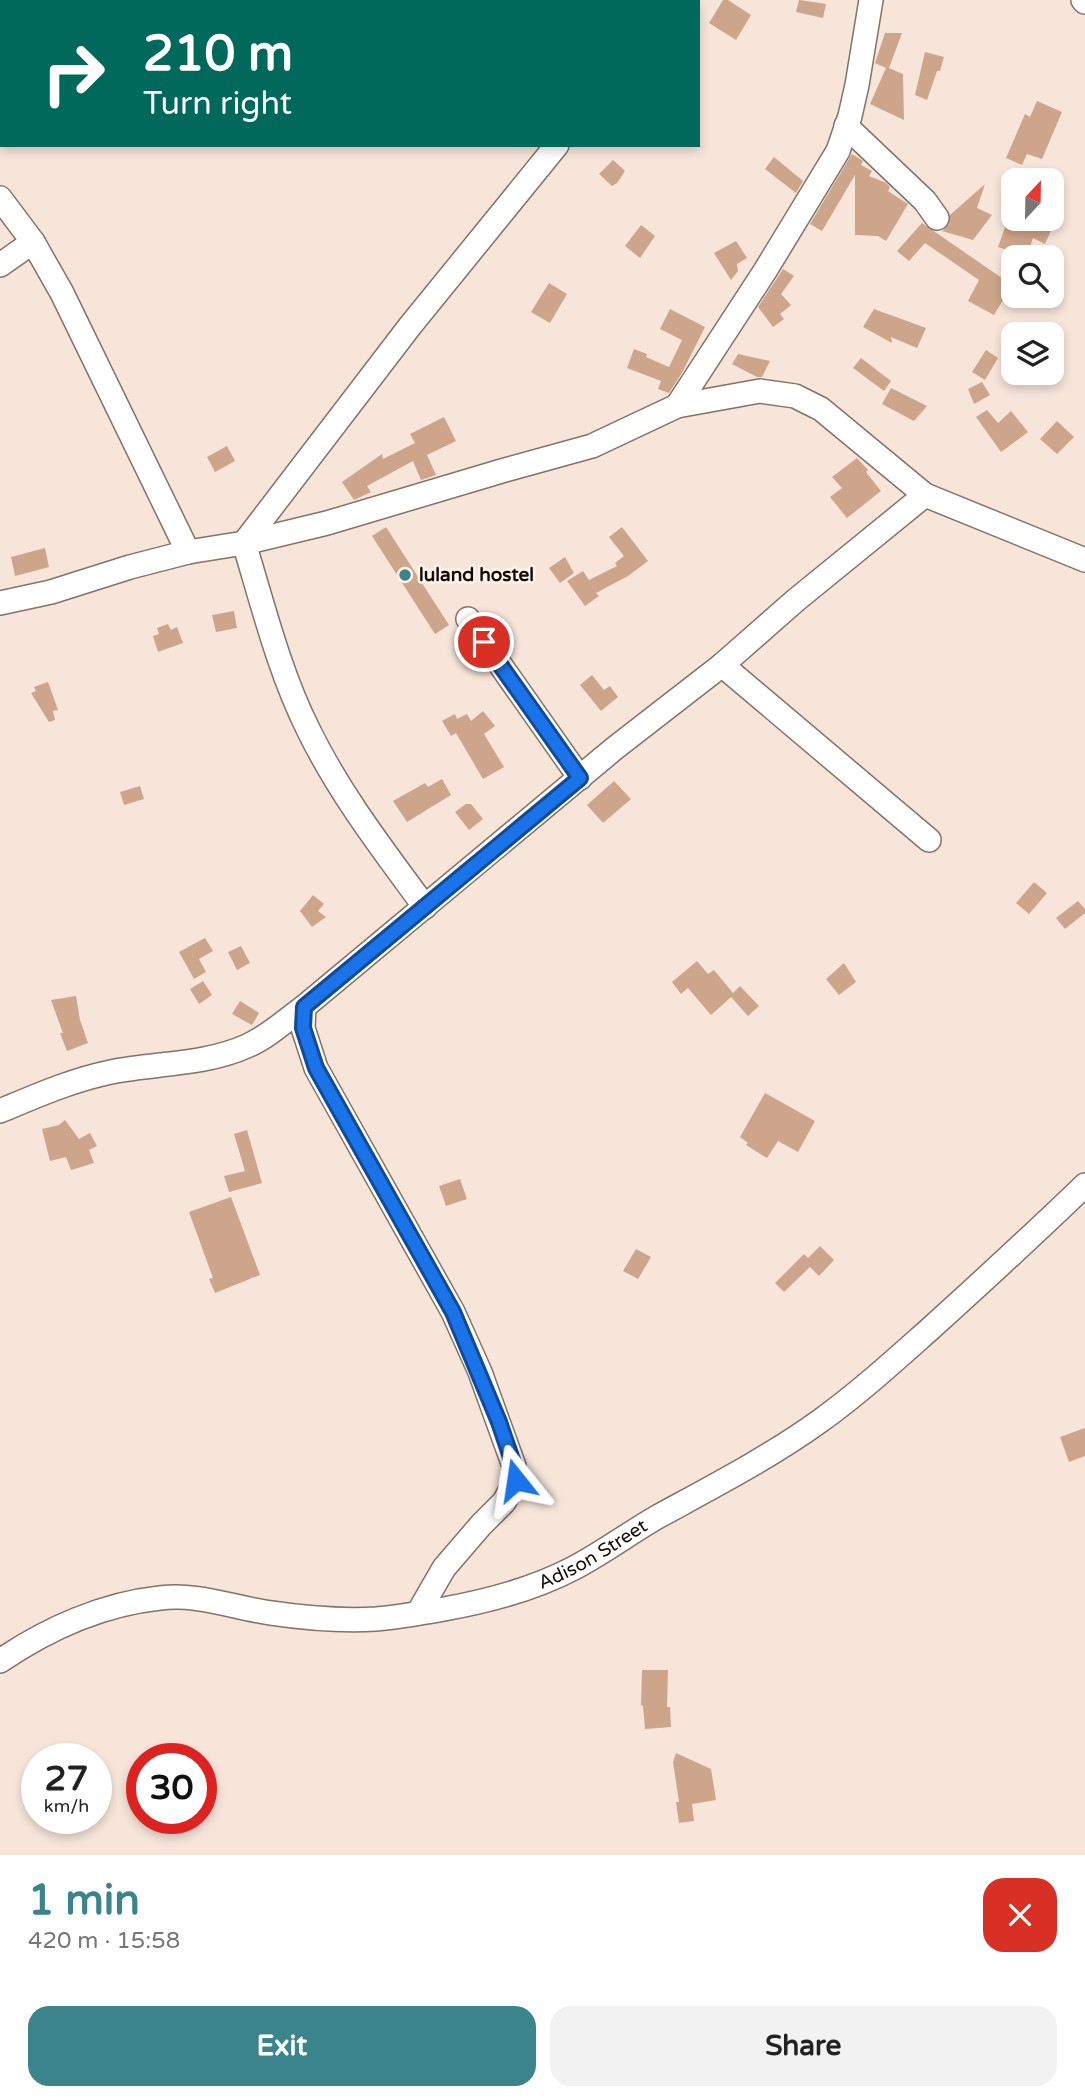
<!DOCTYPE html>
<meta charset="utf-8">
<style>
body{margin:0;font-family:"Varela Round",sans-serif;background:#f2f2f2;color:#222;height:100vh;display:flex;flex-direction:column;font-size:26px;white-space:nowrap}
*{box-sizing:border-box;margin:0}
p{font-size:23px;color:#767676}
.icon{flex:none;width:38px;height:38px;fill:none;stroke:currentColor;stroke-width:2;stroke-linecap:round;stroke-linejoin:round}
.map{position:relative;height:1855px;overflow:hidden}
.sheet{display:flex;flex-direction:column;background:#fff;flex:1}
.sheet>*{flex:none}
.hud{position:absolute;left:0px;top:0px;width:700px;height:147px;box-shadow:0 4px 10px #0003;background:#00695c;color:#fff;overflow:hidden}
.needle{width:46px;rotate:22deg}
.controls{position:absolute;left:1001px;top:168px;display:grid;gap:14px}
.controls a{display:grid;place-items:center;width:63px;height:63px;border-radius:14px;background:#fff;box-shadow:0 4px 10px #0003;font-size:35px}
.speed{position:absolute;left:21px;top:1743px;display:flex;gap:14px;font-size:35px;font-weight:700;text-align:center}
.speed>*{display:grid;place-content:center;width:91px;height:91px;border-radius:50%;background:#fff;box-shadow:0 4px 10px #0003;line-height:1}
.speed small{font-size:18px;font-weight:400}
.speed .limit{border:10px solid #d22;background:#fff;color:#111}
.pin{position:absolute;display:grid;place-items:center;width:60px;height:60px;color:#fff;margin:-30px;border:4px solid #fff;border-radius:50%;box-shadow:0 2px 7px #0007}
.me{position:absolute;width:77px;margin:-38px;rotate:345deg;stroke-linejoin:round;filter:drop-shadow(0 0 5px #0008)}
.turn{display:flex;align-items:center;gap:24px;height:147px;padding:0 28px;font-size:32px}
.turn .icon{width:91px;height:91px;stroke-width:2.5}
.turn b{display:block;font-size:49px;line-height:60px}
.round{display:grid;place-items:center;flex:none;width:74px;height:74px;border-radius:21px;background:#f2f2f2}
.headline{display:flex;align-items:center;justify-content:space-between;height:119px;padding:0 28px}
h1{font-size:42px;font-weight:700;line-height:52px;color:#3c848b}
.button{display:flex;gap:14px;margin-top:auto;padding:14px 28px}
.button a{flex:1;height:80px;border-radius:21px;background:#3c848b;color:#fff;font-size:28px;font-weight:700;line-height:80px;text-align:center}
.button a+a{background:#f2f2f2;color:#222}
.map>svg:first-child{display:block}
.building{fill:#cda58b}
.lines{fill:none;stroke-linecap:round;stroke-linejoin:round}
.minor-casing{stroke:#827268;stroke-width:26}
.minor{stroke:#fff;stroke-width:23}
.route-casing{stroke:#114b97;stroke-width:18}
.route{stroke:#1a73e8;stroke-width:12}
.poi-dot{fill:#3c848b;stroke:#fff4ed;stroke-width:2.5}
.labels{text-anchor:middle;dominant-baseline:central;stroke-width:5;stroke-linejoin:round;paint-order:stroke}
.poi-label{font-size:19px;font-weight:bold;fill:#130d0a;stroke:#fff4ed;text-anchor:start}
.street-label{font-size:19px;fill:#130d0a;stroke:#fff4ed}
</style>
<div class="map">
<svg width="1085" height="1855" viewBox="0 0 1085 1855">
<rect width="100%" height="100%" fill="#f7e5da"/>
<!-- building -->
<path class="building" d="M 723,0 L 728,0 L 751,15 L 736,40 L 709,23 Z
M 799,0 L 826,4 L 823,18 L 796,12 Z
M 885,33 L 902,33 L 889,68 L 903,74 L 904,120 L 870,104 L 886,68 L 875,63 Z
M 925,52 L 944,57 L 940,71 L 937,71 L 927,100 L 915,95 Z
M 1037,101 L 1062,112 L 1042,159 L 1027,154 L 1022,165 L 1006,158 L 1025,114 L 1030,117 Z
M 852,154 L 863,161 L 861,165 L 872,171 L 869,176 L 886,183 L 890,187 L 888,191 L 908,204 L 886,241 L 878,236 L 855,235 L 855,175 L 822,231 L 810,224 Z
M 774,157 L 803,181 L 796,193 L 765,169 Z
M 613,160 L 625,171 L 617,183 L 612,186 L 599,174 Z
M 985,184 L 977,208 L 992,215 L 973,240 L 942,231 L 949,224 L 950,215 Z
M 1008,219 L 1056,219 L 1045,244 L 1033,238 L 1027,256 L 998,247 Z
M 922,223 L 1012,285 L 994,315 L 968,301 L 979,280 L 925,243 L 909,261 L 897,251 Z
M 641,225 L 655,236 L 640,258 L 625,246 Z
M 736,241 L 747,258 L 737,264 L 738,271 L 731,280 L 714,253 Z
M 783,269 L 794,276 L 781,294 L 791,305 L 780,314 L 784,319 L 773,327 L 758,307 Z
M 549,283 L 567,294 L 550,323 L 531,312 Z
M 670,309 L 705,327 L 683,371 L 669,393 L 658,389 L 661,381 L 627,368 L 634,349 L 647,354 L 646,357 L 669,367 L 682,340 L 660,329 Z
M 874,309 L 926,328 L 917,348 L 891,337 L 892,343 L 863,327 Z
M 986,350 L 998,358 L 985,380 L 972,372 Z
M 738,354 L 770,361 L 762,377 L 757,377 L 732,364 Z
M 861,358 L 891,381 L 884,391 L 853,368 Z
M 982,382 L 990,395 L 974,404 L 968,389 Z
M 891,388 L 927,406 L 914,421 L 882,404 Z
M 987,410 L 998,423 L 1011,411 L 1028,432 L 1001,452 L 976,417 Z
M 444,417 L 456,441 L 427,455 L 436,475 L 421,480 L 413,461 L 367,486 L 371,492 L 354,500 L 342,482 L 382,454 L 383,459 L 415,443 L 410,434 Z
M 1057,421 L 1074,437 L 1057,454 L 1040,439 Z
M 227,446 L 235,461 L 215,472 L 207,457 Z
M 857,458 L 868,470 L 866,472 L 881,491 L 847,518 L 830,497 L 842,488 L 832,477 Z
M 386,527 L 449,625 L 435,634 L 372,536 Z
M 622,527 L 648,561 L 628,576 L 596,593 L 599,596 L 585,606 L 567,581 L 583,571 L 589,580 L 617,566 L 615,563 L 624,556 L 609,537 Z
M 45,548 L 49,567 L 15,576 L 11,557 Z
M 565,557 L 574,573 L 560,583 L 549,568 Z
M 234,611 L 237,628 L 216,632 L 212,615 Z
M 168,624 L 171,630 L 177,627 L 183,643 L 158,652 L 153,636 L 159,634 L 157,628 Z
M 592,675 L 604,690 L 610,686 L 618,697 L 601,711 L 580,685 Z
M 48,682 L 58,710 L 53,711 L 55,720 L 49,722 L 31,693 L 36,691 L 34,687 Z
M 483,711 L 495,726 L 484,734 L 504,767 L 483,779 L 456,733 L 451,736 L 442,721 L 455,714 L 457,719 L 467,714 L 471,721 Z
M 442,779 L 451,795 L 407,822 L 393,801 L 425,783 L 428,787 Z
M 614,781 L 631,799 L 603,823 L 587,805 Z
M 140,786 L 144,799 L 124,805 L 120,792 Z
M 466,804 L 471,804 L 483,819 L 469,830 L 455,812 Z
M 1034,882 L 1047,893 L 1029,914 L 1016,903 Z
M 313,895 L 324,904 L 318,911 L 326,917 L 312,927 L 300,911 Z
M 1078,901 L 1085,909 L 1085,913 L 1065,929 L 1056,918 Z
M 205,938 L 213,951 L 199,959 L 206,972 L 194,979 L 179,952 Z
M 241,946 L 250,963 L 237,970 L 228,952 Z
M 697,961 L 708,974 L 714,970 L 733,993 L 740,986 L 759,1006 L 748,1016 L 731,997 L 711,1015 L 688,988 L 681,994 L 672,982 Z
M 844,963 L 856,982 L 839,995 L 826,979 Z
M 203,981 L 212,995 L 199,1004 L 190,989 Z
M 76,996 L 80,1020 L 88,1043 L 67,1051 L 60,1033 L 63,1033 L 51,1000 Z
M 240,1001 L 259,1013 L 252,1025 L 232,1014 Z
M 765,1093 L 815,1121 L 798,1152 L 778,1141 L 767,1158 L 746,1145 L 748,1143 L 740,1137 Z
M 65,1120 L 79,1139 L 90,1133 L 97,1146 L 89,1150 L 94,1163 L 71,1170 L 66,1157 L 50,1161 L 42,1129 L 59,1125 Z
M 247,1130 L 262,1183 L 229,1192 L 224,1176 L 245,1171 L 234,1134 Z
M 460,1179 L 467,1199 L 446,1206 L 439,1186 Z
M 231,1197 L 260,1275 L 215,1293 L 209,1279 L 213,1278 L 189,1212 Z
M 820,1246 L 834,1260 L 819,1276 L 810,1267 L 784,1292 L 775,1283 L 804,1254 L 808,1258 Z
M 636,1249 L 651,1257 L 638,1279 L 623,1271 Z
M 1085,1428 L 1085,1456 L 1069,1462 L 1060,1437 Z
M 642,1670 L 668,1670 L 667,1707 L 670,1707 L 671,1727 L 645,1729 L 643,1706 L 641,1705 Z
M 676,1753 L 711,1769 L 716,1800 L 692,1804 L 694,1821 L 679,1823 L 676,1802 L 679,1802 L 673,1762 Z"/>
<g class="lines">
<!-- minor casing -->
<g class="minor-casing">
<g id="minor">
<path d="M 1083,0 L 1085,2"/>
<path d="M 659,2 L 660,0"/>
<path d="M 846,126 L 925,201 L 937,218"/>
<path d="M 0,198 L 33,242 L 62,293 L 188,552"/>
<path d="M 0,265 L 33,242"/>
<path d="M 677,406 L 765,271 L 838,151 L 850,116 L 857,85 L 871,0"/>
<path d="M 244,543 L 410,326 L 557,145"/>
<path d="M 244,543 C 263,605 279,671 308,729 C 339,793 383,850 425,907"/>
<path d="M 0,603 L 51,592 L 130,567 L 188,552 L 244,543 L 327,523 L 505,470 L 592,446 L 677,406 L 760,391 L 795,396 L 821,409 L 925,495 L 1085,560"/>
<path d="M 468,619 L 580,778"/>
<path d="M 722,665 L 929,840"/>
<path d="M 304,1007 L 303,1028 L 316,1068 L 453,1312 L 480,1372 L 514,1466 L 516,1480 L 504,1502 L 481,1525 L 444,1568 L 418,1613"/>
<path d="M 0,1111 C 36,1096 72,1080 111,1072 C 155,1063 205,1065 247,1046 C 268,1037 286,1020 304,1007 L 615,748 L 722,665 L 796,600 L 925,495"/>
<path id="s1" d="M 0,1661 C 47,1629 103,1604 160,1598 C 198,1593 234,1608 271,1613 C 305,1618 342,1621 376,1619 C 399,1617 422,1613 444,1609 C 489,1601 534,1589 574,1568 C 604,1552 631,1532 659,1516 C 714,1486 770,1457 820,1421 C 859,1393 894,1361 930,1329 C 982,1282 1034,1234 1085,1185"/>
</g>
</g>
<!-- minor -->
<use href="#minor" class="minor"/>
</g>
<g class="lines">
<!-- route casing -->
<g class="route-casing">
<path id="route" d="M 484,642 L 580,778 L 304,1007 L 303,1028 L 316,1068 L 453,1312 L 499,1422 L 514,1466 L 516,1480"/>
</g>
<!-- route -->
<use href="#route" class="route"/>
</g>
<!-- markers -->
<circle class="poi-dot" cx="405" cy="575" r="7"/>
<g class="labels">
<!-- poi labels -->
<g class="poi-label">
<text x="419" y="575">luland hostel</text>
</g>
<!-- street labels -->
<g class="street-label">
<text stroke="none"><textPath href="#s1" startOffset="620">Adison Street</textPath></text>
</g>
</g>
</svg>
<div class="controls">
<a><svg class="needle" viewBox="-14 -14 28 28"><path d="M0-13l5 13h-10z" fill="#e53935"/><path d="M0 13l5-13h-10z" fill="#767676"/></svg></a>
<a><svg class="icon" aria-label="search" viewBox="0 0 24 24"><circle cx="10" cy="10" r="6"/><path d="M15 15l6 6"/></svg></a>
<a><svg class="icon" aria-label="layers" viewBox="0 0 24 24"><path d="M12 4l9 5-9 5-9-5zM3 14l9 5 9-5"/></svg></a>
</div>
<div class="speed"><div>27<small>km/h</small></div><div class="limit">30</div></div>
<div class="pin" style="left:484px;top:642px;background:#d93025"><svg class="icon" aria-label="arrive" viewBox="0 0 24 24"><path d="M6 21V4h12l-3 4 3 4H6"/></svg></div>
<svg class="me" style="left:516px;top:1480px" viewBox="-20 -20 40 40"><path d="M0-17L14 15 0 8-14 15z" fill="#1a73e8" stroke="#fff" stroke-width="4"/></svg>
<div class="hud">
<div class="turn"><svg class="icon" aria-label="right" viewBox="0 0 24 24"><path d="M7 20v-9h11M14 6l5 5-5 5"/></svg><div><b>210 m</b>Turn right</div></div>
</div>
</div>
<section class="sheet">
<div class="headline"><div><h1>1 min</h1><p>420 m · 15:58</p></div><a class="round" style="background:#d93025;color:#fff"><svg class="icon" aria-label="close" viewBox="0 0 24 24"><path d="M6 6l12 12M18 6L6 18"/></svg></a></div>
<div class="button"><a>Exit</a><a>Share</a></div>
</section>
